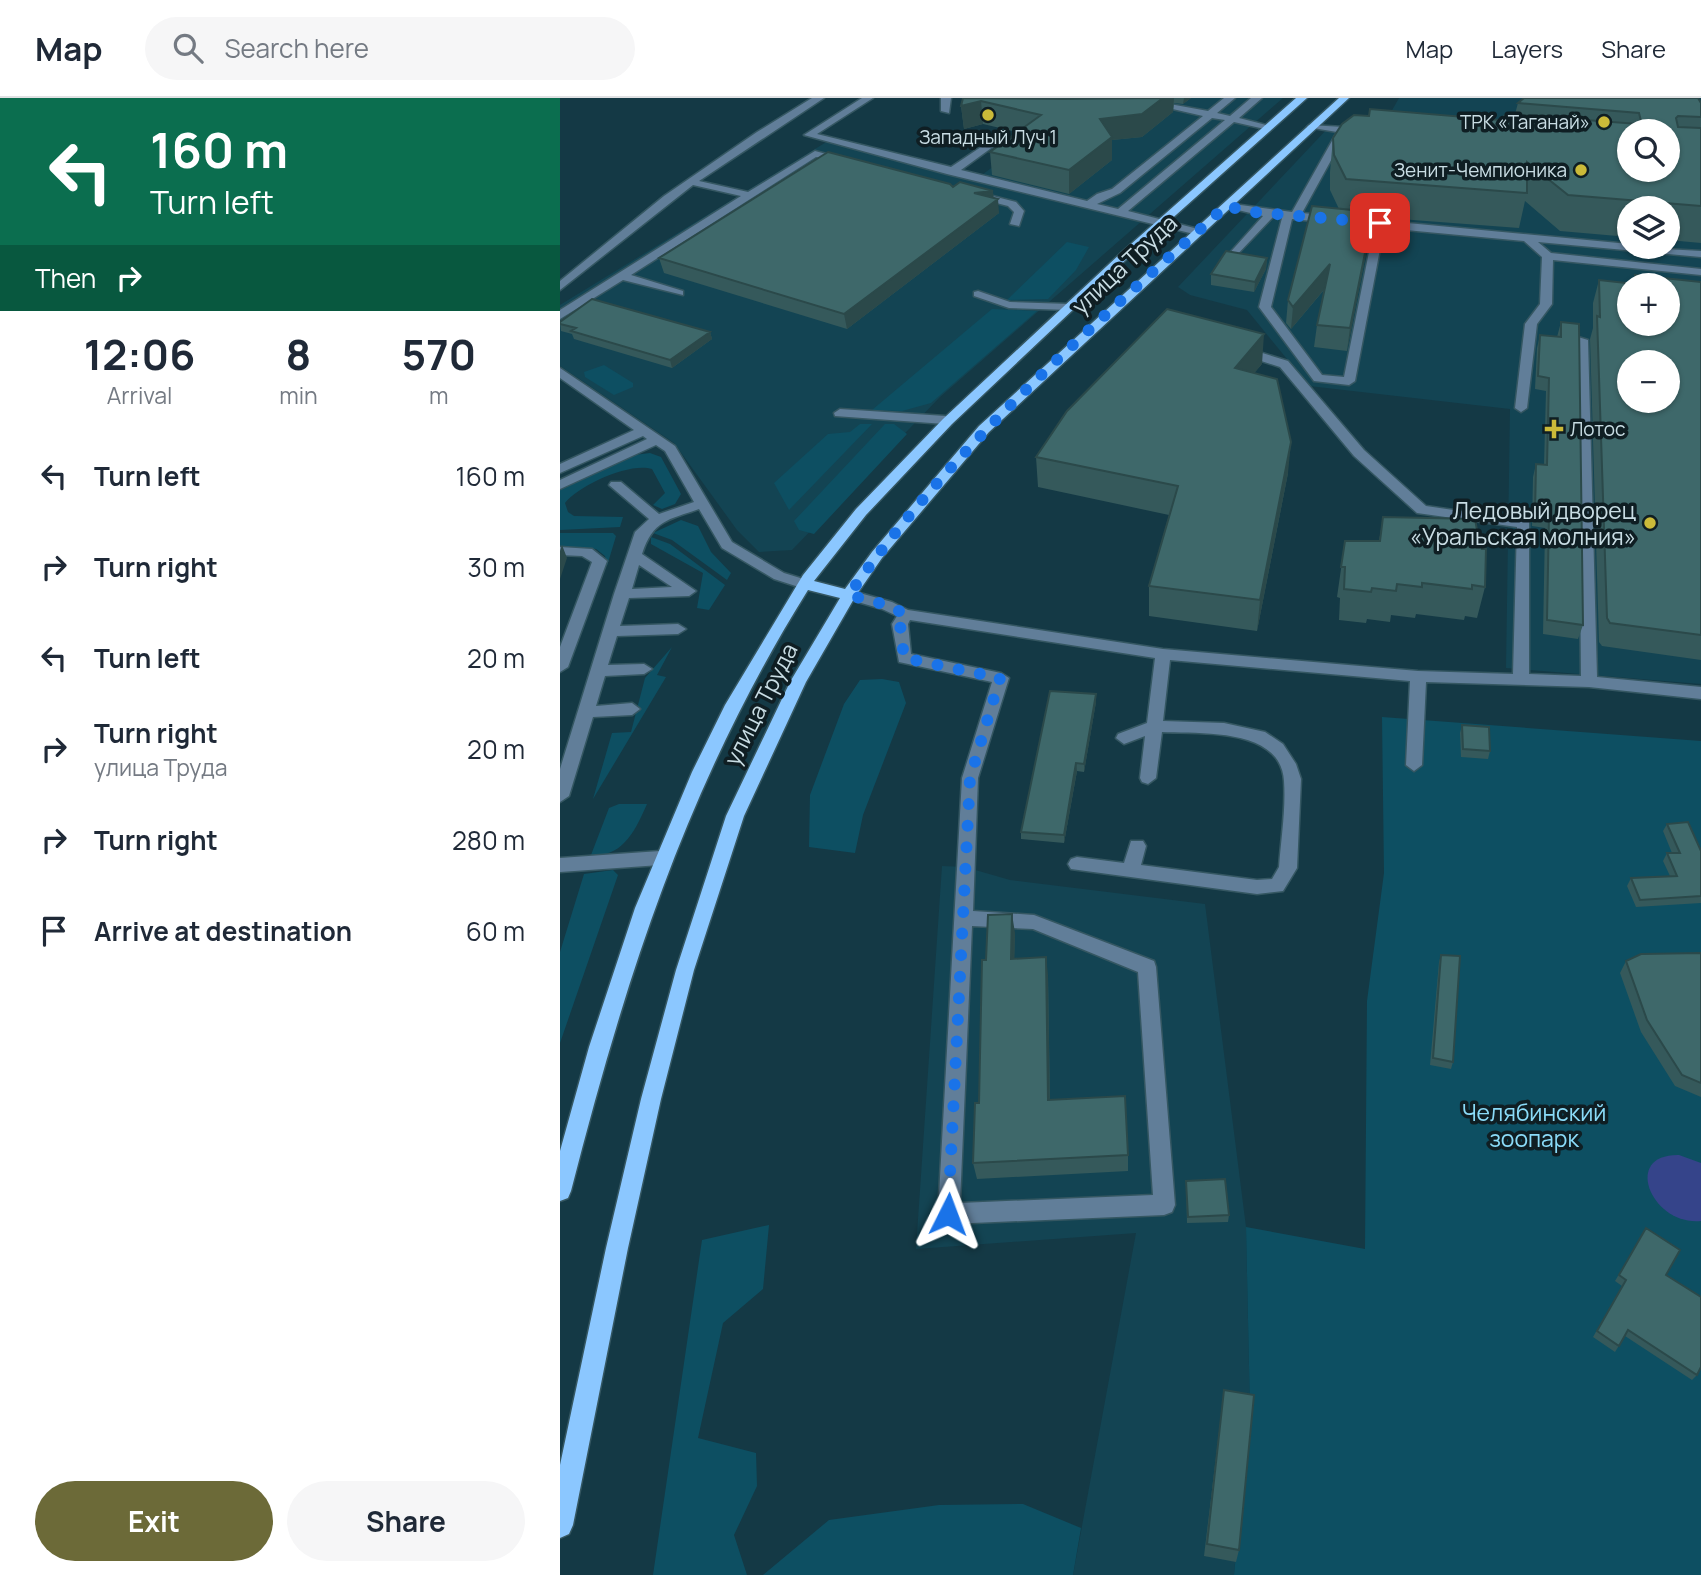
<!DOCTYPE html>
<meta charset="utf-8">
<style>
body{margin:0;font-family:Manrope,sans-serif;background:#f6f6f7;color:#1f2937;height:100vh;display:flex;flex-direction:column;font-size:26px;white-space:nowrap}
*{box-sizing:border-box;margin:0}
p{font-size:23px;color:#747a83}
.icon{flex:none;width:38px;height:38px;fill:none;stroke:currentColor;stroke-width:2;stroke-linecap:round;stroke-linejoin:round}
.map{position:relative;flex:1;overflow:hidden}
.drawer{display:flex;flex-direction:column;background:#fff;width:560px}
.drawer>*{flex:none}
.guide{background:#0b6e4f;color:#fff;overflow:hidden}
.buttons{position:absolute;left:1057px;top:21px;display:grid;gap:14px}
.buttons a{display:grid;place-items:center;width:63px;height:63px;border-radius:50%;background:#fff;box-shadow:0 2px 5px #0004;font-size:35px}
.pin{position:absolute;display:grid;place-items:center;width:60px;height:60px;color:#fff;margin:-30px;border-radius:14px;box-shadow:0 4px 10px #0006}
.me{position:absolute;width:77px;margin:-38px;rotate:3deg;stroke-linejoin:round;filter:drop-shadow(0 0 5px #0008)}
.turn{display:flex;align-items:center;gap:24px;height:147px;padding:0 35px;font-size:32px}
.turn .icon{width:91px;height:91px;stroke-width:2.5}
.turn b{display:block;font-size:49px;line-height:60px}
.then{display:flex;align-items:center;height:66px;padding:0 35px;background:#0003;gap:14px;font-size:26px}
.eta{display:flex;justify-content:space-evenly;align-items:center;height:119px;text-align:center}
.eta b{font-size:42px;font-weight:700;line-height:49px}
.cta{display:flex;gap:14px;margin-top:auto;padding:14px 35px}
.cta a{flex:1;height:80px;border-radius:42px;background:#6c6a38;color:#fff;font-size:28px;font-weight:700;line-height:80px;text-align:center}
.cta a+a{background:#f6f6f7;color:#1f2937}
ul{padding:0;list-style:none}
li{display:flex;align-items:center;gap:21px;height:91px;padding:0 35px}
li div{flex:1}
li b{display:block;font-size:26px}
li em{font-style:normal}
header{display:flex;align-items:center;gap:42px;box-sizing:border-box;height:98px;padding:0 35px;background:#fff;border-bottom:2px solid #e0e1e3}
header strong{font-size:33px}
nav{display:flex;gap:38px;margin-inline-start:auto;font-size:24px}
.search{width:490px;height:63px;background:#f6f6f7;display:flex;align-items:center;gap:18px;box-sizing:border-box;padding:0 24px;border-radius:38px;color:#747a83;font-size:26px}
main{display:flex;flex:1;min-height:0}
.map>svg:first-child{display:block}
.built{fill:#134453;fill-rule:evenodd}
.green{fill:#0d4f62}
.water{fill:#35448a}
.lines{fill:none;stroke-linecap:round;stroke-linejoin:round}
.minor-casing{stroke:#355762;stroke-width:3}
.major-casing{stroke:#355762;stroke-width:3}
.minor{fill:#617e99;fill-rule:evenodd}
.major{fill:#8bc7ff;fill-rule:evenodd}
.wall{fill:#35595b}
.shaded-wall{fill:#2b494a}
.building{fill:#3e686a;stroke:#2b494a;stroke-width:2;fill-rule:evenodd}
.route{stroke:#1a73e8;stroke-width:12;stroke-dasharray:0 21.6}
.poi-dot{fill:#cbba39;stroke:#0f1e23;stroke-width:2.5}
.labels{text-anchor:middle;dominant-baseline:central;stroke-width:7;stroke-linejoin:round;paint-order:stroke}
.far-poi-label{font-size:19px;fill:#c9dde4;stroke:#0f1e23;text-anchor:end}
.street-label{font-size:23px;fill:#c9dde4;stroke:#0f1e23}
.poi-label{font-size:23px;fill:#c9dde4;stroke:#0f1e23;text-anchor:end}
.park-label{font-size:23px;fill:#8adbf8;stroke:#0f1e23}
</style>
<header>
<strong>Map</strong>
<div class="search"><svg class="icon" aria-label="search" viewBox="0 0 24 24"><circle cx="10" cy="10" r="6"/><path d="M15 15l6 6"/></svg>Search here</div>
<nav><a>Map</a><a>Layers</a><a>Share</a></nav>
</header>
<main>
<section class="drawer">
<div class="guide">
<div class="turn"><svg class="icon" aria-label="left" viewBox="0 0 24 24"><path d="M17 20v-9H6M10 6l-5 5 5 5"/></svg><div><b>160 m</b>Turn left</div></div>
<div class="then">Then<svg class="icon" aria-label="right" viewBox="0 0 24 24"><path d="M7 20v-9h11M14 6l5 5-5 5"/></svg></div>
</div>
<div class="eta">
<div><b>12:06</b><p>Arrival</p></div>
<div><b>8</b><p>min</p></div>
<div><b>570</b><p>m</p></div>
</div>
<ul>
<li><svg class="icon" aria-label="left" viewBox="0 0 24 24"><path d="M17 20v-9H6M10 6l-5 5 5 5"/></svg><div><b>Turn left</b></div><em>160 m</em></li>
<li><svg class="icon" aria-label="right" viewBox="0 0 24 24"><path d="M7 20v-9h11M14 6l5 5-5 5"/></svg><div><b>Turn right</b></div><em>30 m</em></li>
<li><svg class="icon" aria-label="left" viewBox="0 0 24 24"><path d="M17 20v-9H6M10 6l-5 5 5 5"/></svg><div><b>Turn left</b></div><em>20 m</em></li>
<li><svg class="icon" aria-label="right" viewBox="0 0 24 24"><path d="M7 20v-9h11M14 6l5 5-5 5"/></svg><div><b>Turn right</b><p>улица Труда</p></div><em>20 m</em></li>
<li><svg class="icon" aria-label="right" viewBox="0 0 24 24"><path d="M7 20v-9h11M14 6l5 5-5 5"/></svg><div><b>Turn right</b></div><em>280 m</em></li>
<li><svg class="icon" aria-label="arrive" viewBox="0 0 24 24"><path d="M6 21V4h12l-3 4 3 4H6"/></svg><div><b>Arrive at destination</b></div><em>60 m</em></li>
</ul>
<div class="cta"><a>Exit</a><a>Share</a></div>
</section>
<div class="map">
<svg width="1141" height="1477" viewBox="0 0 1141 1477">
<rect width="100%" height="100%" fill="#143945"/>
<!-- built -->
<path class="built" d="M 527,0 L 723,0 L 380,299 L 232,452 L 199,454 L 177,432 L 114,345 L 0,268 L 0,207 L 268,43 L 419,79 Z
M 839,0 L 1141,0 L 1141,586 L 946,570 L 950,311 L 749,288 L 687,212 L 630,197 L 618,189 L 769,29 L 828,33 L 826,23 ZM 1069,33 L 1108,33 L 1108,72 L 1069,72 ZM 1069,110 L 1108,110 L 1108,149 L 1069,149 ZM 1069,187 L 1108,187 L 1108,226 L 1069,226 ZM 1069,264 L 1108,264 L 1108,303 L 1069,303 Z
M 382,768 L 405,769 L 450,782 L 645,806 L 686,1129 L 690,1313 L 674,1477 L 513,1477 L 576,1135 L 356,1151 Z"/>
<!-- green -->
<path class="green" d="M 507,144 L 529,149 L 516,172 L 488,201 L 447,202 Z
M 432,211 L 477,213 L 371,305 L 342,313 L 312,312 Z
M 44,267 L 73,285 L 73,289 L 54,297 L 25,279 L 24,274 Z
M 300,326 L 312,326 L 229,412 L 214,385 L 268,336 L 290,334 Z
M 325,326 L 334,326 L 347,336 L 254,436 L 239,432 L 234,423 Z
M 90,355 L 101,359 L 121,396 L 115,406 L 102,411 L 93,407 L 105,395 L 92,371 C 70,364 19,387 5,405 L 8,414 L 14,418 L 63,419 L 60,429 L 0,432 L 0,392 L 74,357 Z
M 121,422 L 138,428 L 151,454 L 171,475 L 167,482 L 112,442 L 93,435 Z
M 0,435 L 53,435 L 56,438 L 47,468 L 45,458 L 36,451 L 0,449 Z
M 91,439 L 110,446 L 165,487 L 149,512 L 137,510 L 143,475 L 91,446 Z
M 112,549 L 97,577 L 106,579 L 33,701 L 52,635 L 71,634 L 85,580 Z
M 322,581 L 339,584 L 346,605 L 303,717 L 295,755 L 249,749 L 250,697 L 284,606 L 300,582 Z
M 822,619 L 1141,643 L 1141,1477 L 674,1477 L 690,1313 L 686,1129 L 805,1151 L 807,903 L 824,775 Z
M 59,706 L 87,706 C 76,731 63,760 31,757 L 49,710 Z
M 53,772 L 58,777 L 0,945 L 0,854 L 24,776 Z
M 209,1127 L 203,1191 L 163,1225 L 138,1340 L 196,1355 L 197,1388 L 174,1437 L 187,1477 L 93,1477 L 142,1142 Z
M 463,1406 L 521,1430 L 513,1477 L 203,1477 L 269,1422 L 379,1407 Z"/>
<!-- water -->
<path class="water" d="M 1119,1057 L 1141,1065 L 1141,1123 C 1092,1128 1061,1056 1119,1057 Z"/>
<g class="lines">
<!-- minor casing -->
<g class="minor-casing">
<path id="minor" d="M 252,0 L 264,0 L 139,83 L 188,94 L 255,53 L 289,62 L 289,66 L 256,59 L 71,177 L 123,193 L 123,197 L 63,182 L 0,221 L 0,212 L 181,98 L 133,87 L 0,192 L 0,183 L 104,98 L 197,34 Z
M 302,0 L 313,0 L 257,36 L 391,69 L 442,35 L 447,38 L 445,40 L 401,72 L 527,103 L 537,96 L 552,91 L 643,18 L 604,9 L 604,5 L 648,13 L 664,0 L 675,0 L 657,15 L 670,18 L 691,0 L 702,0 L 679,20 L 714,29 L 709,32 L 674,24 L 568,113 L 642,132 L 643,134 L 638,137 L 387,76 L 244,37 ZM 652,20 L 665,22 L 558,111 L 537,106 L 560,95 Z
M 381,0 L 391,0 L 389,15 L 381,13 Z
M 749,27 L 801,30 L 806,33 L 801,36 L 786,35 L 742,115 L 1069,146 L 1069,149 L 1141,153 L 1141,159 L 978,144 L 991,155 L 1141,171 L 1141,177 L 993,162 L 992,206 L 977,226 L 967,310 L 961,314 L 955,310 L 965,226 L 980,206 L 982,159 L 964,143 L 824,130 L 795,283 L 789,287 L 754,283 L 699,209 L 722,120 L 713,119 L 672,162 L 666,159 L 703,118 L 661,108 L 666,105 L 732,114 L 777,34 L 747,29 ZM 732,121 L 814,129 L 784,279 L 762,277 L 711,209 Z
M 417,94 L 456,104 L 464,113 L 459,128 L 450,126 L 454,114 L 448,108 L 413,99 L 412,97 Z
M 418,193 L 450,204 L 509,206 L 515,209 L 509,212 L 449,210 L 414,198 L 414,194 Z
M 1018,239 L 1028,242 L 1037,579 L 1141,589 L 1141,601 L 1029,589 L 866,584 L 862,667 L 854,673 L 846,667 L 850,583 L 610,562 L 603,623 L 664,625 L 705,634 L 723,646 L 736,666 L 741,681 L 737,770 L 723,793 L 697,796 L 511,771 L 508,766 L 511,761 L 517,759 L 564,765 L 571,743 L 583,743 L 586,748 L 581,767 L 697,782 L 712,781 L 719,769 C 721,741 726,711 724,683 C 721,629 639,636 602,634 L 596,680 L 588,686 L 582,684 L 580,680 L 585,638 L 564,646 L 556,640 L 558,636 L 587,625 L 595,560 L 350,522 L 348,526 L 351,556 L 441,575 L 449,580 L 418,680 L 413,813 L 474,817 L 594,863 L 596,869 L 615,1107 L 612,1114 L 604,1117 L 389,1126 L 381,1123 L 378,1116 L 402,680 L 432,584 L 339,564 L 332,526 L 337,518 L 322,511 L 284,500 L 284,494 L 289,492 L 332,504 L 348,512 L 603,551 L 858,573 L 953,576 L 957,429 L 857,415 L 794,358 L 720,269 L 692,260 L 690,257 L 696,253 L 728,263 L 804,352 L 866,408 L 969,423 L 969,576 L 1021,578 ZM 412,828 L 473,831 L 578,874 L 593,1097 L 400,1105 Z
M 0,270 L 115,348 L 172,444 L 224,475 L 250,483 L 252,486 L 245,491 L 214,481 L 162,450 L 139,411 C 108,422 93,422 82,456 L 136,493 L 129,498 L 69,500 L 60,528 L 118,526 L 126,531 L 118,536 L 57,538 L 48,567 L 84,566 L 92,571 L 84,576 L 45,578 L 36,608 L 72,605 L 80,611 L 72,617 L 33,619 L 9,698 L 0,704 L 0,671 L 54,496 L 75,434 L 89,421 L 49,387 L 51,384 L 61,384 L 99,416 L 134,404 L 105,353 L 96,347 L 0,391 L 0,382 L 87,341 L 83,338 L 0,375 L 0,366 L 74,332 L 0,280 ZM 79,467 L 112,489 L 72,491 Z
M 280,311 L 385,318 L 391,322 L 385,326 L 275,318 L 274,315 Z
M 0,449 L 32,451 L 47,463 L 8,569 L 0,574 L 0,549 L 32,464 L 22,458 L 0,457 Z
M 100,753 L 106,755 L 109,760 L 106,765 L 100,767 L 0,774 L 0,760 Z"/>
</g>
<!-- major casing -->
<g class="major-casing">
<path id="major" d="M 736,0 L 747,0 L 570,158 L 392,326 L 306,417 L 254,483 L 285,491 L 312,454 L 419,328 L 779,0 L 789,0 L 429,334 L 322,460 L 295,499 L 246,584 L 184,718 L 134,872 L 101,1001 L 68,1150 L 13,1427 L 9,1436 L 0,1440 L 0,1367 L 46,1150 L 81,1001 L 116,872 L 166,718 L 230,584 L 280,500 L 248,492 C 128,684 67,875 11,1093 L 8,1100 L 0,1103 L 0,1053 L 29,949 L 75,810 L 132,674 L 165,607 L 243,477 L 296,411 L 383,321 L 562,154 Z"/>
</g>
<!-- minor -->
<use href="#minor" class="minor"/>
<!-- major -->
<use href="#major" class="major"/>
</g>
<!-- wall -->
<path class="wall" d="M 403,0 L 503,1 L 631,0 L 623,6 L 614,5 L 613,14 L 582,39 L 552,42 L 552,62 L 509,96 L 432,77 L 430,54 L 457,34 L 423,26 L 404,31 L 401,8 Z
M 958,5 L 1141,5 L 1141,145 L 1108,142 L 1108,110 L 1069,110 L 1069,139 L 1000,133 L 965,103 L 959,130 L 813,119 L 787,253 L 754,249 L 757,227 L 764,192 L 731,231 L 726,225 L 728,202 L 779,111 L 770,92 L 770,74 L 773,40 L 809,18 L 940,22 L 955,16 Z
M 393,89 L 434,99 L 439,115 L 287,231 L 104,175 L 99,160 Z
M 707,160 L 706,171 L 694,194 L 651,187 L 651,176 Z
M 1075,177 L 1141,184 L 1141,562 L 1042,548 L 1039,544 L 1030,241 L 1033,230 L 1033,205 L 1039,182 L 1073,186 Z
M 0,224 L 150,234 L 152,241 L 112,270 L 14,241 L 12,236 L 1,233 Z
M 1001,224 L 1023,527 L 1018,541 L 983,536 L 985,430 L 972,428 L 973,379 L 976,366 L 984,367 L 986,293 L 975,291 L 977,250 L 980,237 L 997,239 Z
M 702,266 L 694,275 L 728,375 L 697,533 L 589,518 L 589,488 L 609,417 L 478,389 L 476,359 Z
M 823,419 L 919,443 L 922,451 L 925,489 L 917,520 L 905,518 L 904,522 L 856,516 L 855,520 L 831,517 L 830,524 L 807,521 L 806,525 L 779,522 L 780,500 L 777,499 L 785,443 L 819,443 Z
M 536,596 L 536,604 L 524,674 L 517,673 L 504,745 L 461,741 L 461,734 Z
M 902,627 L 930,653 L 928,661 L 901,659 L 900,635 Z
M 1107,726 L 1141,753 L 1141,805 L 1076,809 L 1067,788 L 1071,780 L 1110,778 L 1103,763 L 1107,755 L 1112,755 L 1103,733 Z
M 455,835 L 454,861 L 488,877 L 490,1002 L 568,1057 L 568,1073 L 417,1081 L 413,1065 L 419,1005 L 426,862 Z
M 1141,855 L 1141,999 L 1115,988 L 1081,934 L 1060,875 L 1066,863 Z
M 881,857 L 893,964 L 891,971 L 870,967 L 879,864 Z
M 626,1083 L 669,1117 L 668,1124 L 627,1125 Z
M 1086,1130 L 1106,1177 L 1137,1277 L 1132,1282 L 1065,1238 L 1055,1254 L 1033,1239 L 1062,1188 L 1055,1183 Z
M 664,1292 L 679,1452 L 676,1464 L 644,1458 Z"/>
<!-- shaded-wall -->
<path class="shaded-wall" d="M 602,0 L 614,0 L 613,14 L 582,39 L 552,42 L 552,62 L 509,96 L 509,72 L 540,21 Z
M 624,0 L 631,0 L 623,6 Z
M 421,3 L 423,26 L 404,31 L 401,8 Z
M 433,93 L 434,104 L 438,101 L 439,115 L 287,231 L 284,216 L 414,95 Z
M 814,110 L 811,131 L 787,253 L 790,230 Z
M 707,160 L 706,171 L 694,194 L 695,184 Z
M 770,166 L 767,188 L 731,231 L 733,209 Z
M 150,234 L 152,241 L 112,270 L 110,262 Z
M 704,236 L 702,266 L 673,300 L 675,270 Z
M 731,344 L 728,375 L 697,533 L 700,502 Z
M 2,447 L 7,460 L 0,481 L 0,453 Z
M 536,596 L 536,604 L 524,674 L 524,666 Z
M 516,665 L 517,673 L 504,745 L 504,737 Z
M 452,816 L 455,835 L 454,879 L 451,861 Z
M 486,859 L 488,877 L 490,1019 L 488,1002 Z"/>
<!-- building -->
<path class="building" d="M 403,0 L 503,1 L 603,0 L 582,16 L 540,21 L 552,39 L 509,72 L 430,54 L 481,17 L 421,3 L 401,8 Z
M 964,0 L 1138,0 L 1141,5 L 1141,19 L 1118,18 L 1116,20 L 1118,29 L 1141,30 L 1141,108 L 1008,97 L 967,64 L 967,95 L 786,81 L 774,57 L 773,40 L 782,26 L 794,17 L 809,18 L 810,11 L 940,22 L 946,16 L 1078,26 L 1081,23 L 1079,15 L 958,5 ZM 1069,33 L 1108,33 L 1108,72 L 1069,72 Z
M 268,54 L 390,86 L 393,89 L 400,84 L 433,93 L 414,95 L 438,101 L 284,216 L 99,160 Z
M 752,108 L 793,112 L 791,108 L 814,110 L 790,230 L 757,227 L 770,166 L 733,209 L 728,202 Z
M 666,153 L 707,160 L 695,184 L 651,176 Z
M 1075,177 L 1141,184 L 1141,537 L 1050,525 L 1047,520 L 1037,218 L 1040,219 L 1039,182 L 1076,186 ZM 1069,187 L 1108,187 L 1108,226 L 1069,226 ZM 1069,264 L 1108,264 L 1108,303 L 1069,303 Z
M 32,201 L 150,234 L 110,262 L 11,233 L 16,230 L 0,226 L 0,224 Z
M 607,211 L 704,236 L 675,270 L 717,281 L 731,344 L 700,502 L 589,488 L 618,388 L 476,359 L 507,313 Z
M 1001,224 L 1019,226 L 1023,527 L 987,522 L 989,417 L 975,415 L 976,366 L 987,367 L 989,280 L 978,278 L 980,237 L 1001,239 Z
M 823,419 L 915,421 L 919,443 L 923,444 L 922,451 L 926,451 L 925,489 L 912,487 L 912,491 L 862,485 L 862,489 L 837,486 L 836,493 L 812,490 L 811,494 L 784,491 L 785,469 L 781,469 L 785,443 L 820,443 Z
M 490,593 L 536,596 L 524,666 L 516,665 L 504,737 L 461,734 Z
M 902,627 L 929,629 L 930,653 L 903,651 Z
M 1128,724 L 1141,753 L 1141,798 L 1080,802 L 1071,780 L 1117,778 L 1107,755 L 1120,755 L 1107,726 Z
M 452,816 L 451,861 L 486,859 L 488,1002 L 565,998 L 568,1057 L 413,1065 L 415,1005 L 419,1005 L 422,862 L 426,862 L 428,817 Z
M 1141,855 L 1141,985 L 1122,977 L 1087,922 L 1066,863 L 1081,856 Z
M 881,857 L 900,858 L 893,964 L 873,960 Z
M 665,1081 L 669,1117 L 628,1119 L 626,1083 Z
M 1086,1130 L 1120,1152 L 1106,1177 L 1141,1199 L 1141,1269 L 1137,1277 L 1068,1232 L 1059,1248 L 1037,1233 L 1066,1182 L 1059,1177 Z
M 664,1292 L 694,1297 L 679,1452 L 647,1446 Z"/>
<g class="lines">
<!-- route -->
<path class="route" d="M 388,1116 L 410,680 L 440,580 L 344,560 L 340,526 L 345,516 L 327,507 L 289,497 C 392,348 532,229 666,108 L 693,114 L 820,125"/>
</g>
<!-- markers -->
<g class="poi-dot">
<circle cx="428" cy="17" r="7"/>
<circle cx="1044" cy="24" r="7"/>
<circle cx="1021" cy="72" r="7"/>
<path d="M990.5 320.5h7v7h7v7h-7v7h-7v-7h-7v-7h7z"/>
<circle cx="1090" cy="425" r="7"/>
</g>
<g class="labels">
<!-- far-poi labels -->
<g class="far-poi-label">
<text x="1030" y="24">ТРК «Таганай»</text>
<text x="428" y="39" text-anchor="middle">Западный Луч 1</text>
<text x="1007" y="72">Зенит-Чемпионика</text>
<text x="1010" y="331" text-anchor="start">Лотос</text>
</g>
<!-- street labels -->
<g class="street-label">
<text transform="translate(564 166) rotate(-43)">улица Труда</text>
<text transform="translate(200 606) rotate(-63)">улица Труда</text>
</g>
<!-- poi labels -->
<g class="poi-label">
<text x="1076" y="412">Ледовый дворец<tspan x="1076" dy="26">«Уральская молния»</tspan></text>
</g>
<!-- park labels -->
<g class="park-label">
<text x="974" y="1014">Челябинский<tspan x="974" dy="26">зоопарк</tspan></text>
</g>
</g>
</svg>
<div class="buttons">
<a><svg class="icon" aria-label="search" viewBox="0 0 24 24"><circle cx="10" cy="10" r="6"/><path d="M15 15l6 6"/></svg></a>
<a><svg class="icon" aria-label="layers" viewBox="0 0 24 24"><path d="M12 4l9 5-9 5-9-5zM3 14l9 5 9-5"/></svg></a>
<a>+</a>
<a>−</a>
</div>
<div class="pin" style="left:820px;top:125px;background:#d93025"><svg class="icon" aria-label="arrive" viewBox="0 0 24 24"><path d="M6 21V4h12l-3 4 3 4H6"/></svg></div>
<svg class="me" style="left:388px;top:1116px" viewBox="-20 -20 40 40"><path d="M0-17L14 15 0 8-14 15z" fill="#1a73e8" stroke="#fff" stroke-width="4"/></svg>
</div>
</main>
